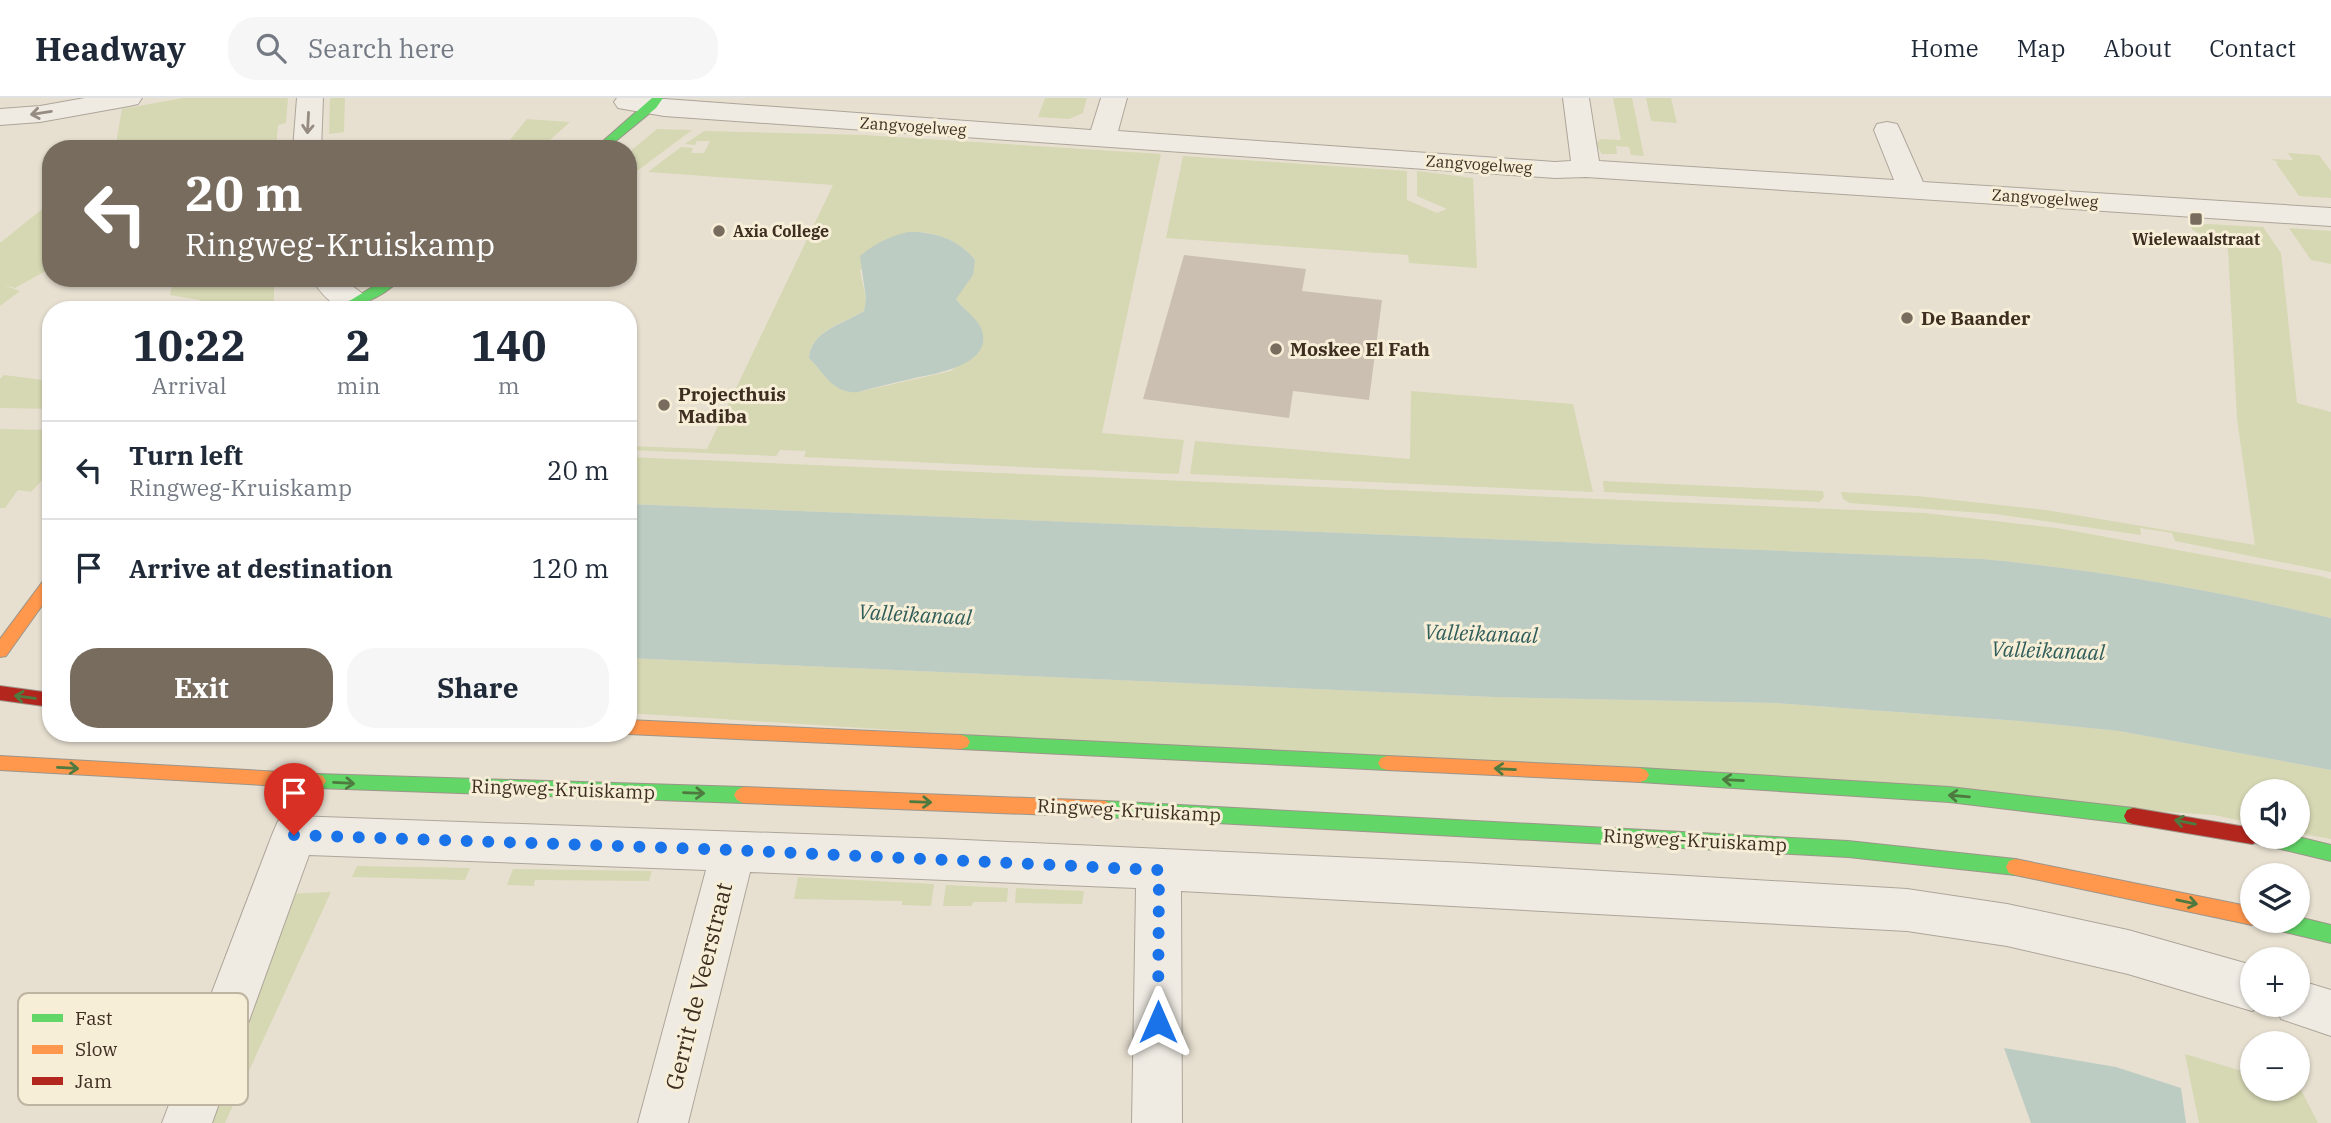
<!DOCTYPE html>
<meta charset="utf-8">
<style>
body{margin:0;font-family:"IBM Plex Serif",serif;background:#f6f6f7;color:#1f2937;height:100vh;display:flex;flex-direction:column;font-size:26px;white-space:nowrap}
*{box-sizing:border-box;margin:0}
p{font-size:23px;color:#747a83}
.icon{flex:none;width:38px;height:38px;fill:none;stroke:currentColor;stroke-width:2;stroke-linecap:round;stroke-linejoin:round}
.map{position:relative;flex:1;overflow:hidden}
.panel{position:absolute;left:42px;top:203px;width:595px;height:441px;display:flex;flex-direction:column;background:#fff;border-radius:28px;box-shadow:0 2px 5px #0004}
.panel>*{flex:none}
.hud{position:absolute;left:42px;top:42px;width:595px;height:147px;border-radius:28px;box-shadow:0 2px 5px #0004;background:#786c5e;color:#fff;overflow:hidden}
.tools{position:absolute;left:2240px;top:681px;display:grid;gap:14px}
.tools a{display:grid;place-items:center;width:70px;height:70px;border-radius:50%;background:#fff;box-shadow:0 2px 5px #0004;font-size:35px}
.pin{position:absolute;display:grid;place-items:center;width:60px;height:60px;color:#fff;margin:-72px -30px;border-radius:50% 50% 50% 0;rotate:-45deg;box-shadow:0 0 7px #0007}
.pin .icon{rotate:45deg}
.me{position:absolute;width:77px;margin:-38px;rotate:0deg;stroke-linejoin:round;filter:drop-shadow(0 0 5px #0008)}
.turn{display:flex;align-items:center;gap:24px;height:147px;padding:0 28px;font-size:32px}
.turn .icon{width:91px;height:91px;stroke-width:2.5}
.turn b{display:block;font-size:49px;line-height:60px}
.eta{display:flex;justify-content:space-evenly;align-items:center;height:119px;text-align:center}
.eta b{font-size:42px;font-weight:700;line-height:49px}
.primary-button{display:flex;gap:14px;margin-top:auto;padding:14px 28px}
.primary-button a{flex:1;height:80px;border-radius:28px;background:#786c5e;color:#fff;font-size:28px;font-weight:700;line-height:80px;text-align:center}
.primary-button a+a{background:#f6f6f7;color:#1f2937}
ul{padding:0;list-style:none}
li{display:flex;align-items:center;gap:21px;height:98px;padding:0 28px;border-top:2px solid #e0e1e3}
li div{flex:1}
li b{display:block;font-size:26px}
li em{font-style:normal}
header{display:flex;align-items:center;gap:42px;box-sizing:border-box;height:98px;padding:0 35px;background:#fff;border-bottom:2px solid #e0e1e3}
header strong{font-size:33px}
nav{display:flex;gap:38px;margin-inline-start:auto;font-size:24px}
.search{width:490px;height:63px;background:#f6f6f7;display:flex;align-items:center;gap:18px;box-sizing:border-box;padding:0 24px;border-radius:28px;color:#747a83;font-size:26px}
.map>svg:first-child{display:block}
.green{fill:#d6d7b3;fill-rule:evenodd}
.water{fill:#bcccc2}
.pier{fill:#e7e0d1}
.building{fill:#cbbfb2}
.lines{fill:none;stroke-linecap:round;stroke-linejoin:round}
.street-casing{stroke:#ada599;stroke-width:2}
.fast-casing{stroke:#9c958a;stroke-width:2}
.slow-casing{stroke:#9c958a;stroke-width:2}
.jam-casing{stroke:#9c958a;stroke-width:2}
.street{fill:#efebe3;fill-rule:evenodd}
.fast{fill:#63d668;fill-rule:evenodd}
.slow{fill:#ff974d;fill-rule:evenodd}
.jam{fill:#b3261e;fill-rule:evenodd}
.oneway{stroke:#968c82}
.oneway2{stroke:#4e7a40}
.route{stroke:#1a73e8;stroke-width:12;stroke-dasharray:0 21.6}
.poi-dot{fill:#786c5e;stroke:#f7eed8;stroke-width:2.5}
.labels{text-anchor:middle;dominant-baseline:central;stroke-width:6;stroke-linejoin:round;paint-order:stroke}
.far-street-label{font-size:16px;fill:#3d2e20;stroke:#f7eed8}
.far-poi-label{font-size:16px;font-weight:bold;fill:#3d2e20;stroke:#f7eed8;text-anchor:start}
.poi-label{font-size:19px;font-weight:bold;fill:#3d2e20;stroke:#f7eed8;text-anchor:start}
.street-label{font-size:19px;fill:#3d2e20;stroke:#f7eed8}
.water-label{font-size:21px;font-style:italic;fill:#2f5d5a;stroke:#f7eed8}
.near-street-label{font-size:23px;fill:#3d2e20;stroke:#f7eed8}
.key{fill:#f7eed8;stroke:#bfb4a1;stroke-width:2}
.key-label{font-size:19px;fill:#3d2e20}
</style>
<header>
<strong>Headway</strong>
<div class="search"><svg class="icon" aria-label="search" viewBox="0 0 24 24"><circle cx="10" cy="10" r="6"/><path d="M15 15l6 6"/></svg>Search here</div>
<nav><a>Home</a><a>Map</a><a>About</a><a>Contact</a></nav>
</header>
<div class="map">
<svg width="2331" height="1025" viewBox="0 0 2331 1025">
<rect width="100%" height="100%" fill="#e7e0d1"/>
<!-- green -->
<path class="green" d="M 183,0 L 288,0 L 286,25 L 278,27 L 276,51 L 115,51 L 122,11 Z
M 330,0 L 345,0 L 344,34 L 329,36 Z
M 1045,0 L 1087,0 L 1083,15 L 1069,21 L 1038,19 Z
M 1613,0 L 1632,0 L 1644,58 L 1631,57 L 1629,49 L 1616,48 L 1617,56 L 1602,56 L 1596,46 L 1600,41 L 1621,42 Z
M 1646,0 L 1671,0 L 1677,25 L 1651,23 Z
M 527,21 L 570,24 L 540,51 L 497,51 L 510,42 Z
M 657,31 L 692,32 L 637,73 L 628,72 L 628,55 Z
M 704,33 L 864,37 L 1161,56 L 1102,335 L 1184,342 L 1179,374 L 1178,376 L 804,359 L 806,353 L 780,352 L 776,358 L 628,352 L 628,348 L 707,351 L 833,87 L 648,74 L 681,49 L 693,50 L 691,55 L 704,55 L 710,43 L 697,43 L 695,47 L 685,46 ZM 922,134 C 942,137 962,145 975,162 L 956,201 L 980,228 L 983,239 L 981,248 L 951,273 L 858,294 C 833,295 825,276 809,260 C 811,232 844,225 864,213 L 866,201 L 860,172 Z
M 2288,55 L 2319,57 L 2331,73 L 2331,100 L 2299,98 L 2276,65 L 2279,65 L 2271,61 L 2293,62 Z
M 1183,58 L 1407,73 L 1407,102 L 1437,115 L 1447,111 L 1417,98 L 1417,73 L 1473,80 L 1477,170 L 1409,165 L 1408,157 L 1166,140 Z
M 51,104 L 51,170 L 15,190 L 3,187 L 20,193 L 0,208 L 0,145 Z
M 2188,125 L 2263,129 L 2281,155 L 2297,305 L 2331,314 L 2331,474 L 2175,443 L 2172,435 L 2140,430 L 2141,437 L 1995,416 L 1850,405 L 1843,401 L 1841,394 L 1917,398 L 2046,412 L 2255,447 L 2237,321 L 2228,151 L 2193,132 Z
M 2289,130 L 2331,133 L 2331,166 L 2311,162 Z
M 173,180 L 274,180 L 274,204 L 267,210 L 199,204 L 200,202 L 170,197 Z
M 4,277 L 51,283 L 51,311 L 0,310 L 0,281 Z
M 1411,293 L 1573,306 L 1593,394 L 1190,376 L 1195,343 L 1410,361 Z
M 0,331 L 51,332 L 51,364 L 41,374 L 48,376 L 31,394 L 18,392 L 5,410 L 0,410 Z
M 628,359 L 1925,415 L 2057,430 L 2320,478 L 2331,481 L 2331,520 C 2215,492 2100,472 1982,461 L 628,406 Z
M 1603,383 L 1823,393 L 1824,399 L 1819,404 L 1604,394 Z
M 628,560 L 1493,599 L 1775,605 L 2019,623 L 2119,633 L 2331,672 L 2331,741 L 2298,735 L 2298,693 L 2252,693 L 2252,725 L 2214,717 L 628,615 Z
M 357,768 L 470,770 L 465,782 L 352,779 Z
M 513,771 L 652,773 L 649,783 L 535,782 L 534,788 L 507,787 Z
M 798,779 L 934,786 L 931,808 L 902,807 L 902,803 L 794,801 Z
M 946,787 L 1008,790 L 1007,804 L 973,804 L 972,808 L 943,808 Z
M 1016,790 L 1084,793 L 1082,806 L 1015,805 Z
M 331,794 L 225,1025 L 203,1025 L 286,796 Z
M 2185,956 L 2252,976 L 2252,990 L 2300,990 L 2318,1025 L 2199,1025 Z"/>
<!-- water -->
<path class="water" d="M 908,134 C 933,133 959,141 975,162 L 973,177 L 956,201 C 963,211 976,219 981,230 C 996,268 932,276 911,281 C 893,285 875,289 858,294 C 833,296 825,276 809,260 C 811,232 844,226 864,213 L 866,201 L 860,158 C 874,146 890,138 908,134 Z
M 628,406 L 1982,461 C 2100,472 2215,492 2331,520 L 2331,672 L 2119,633 L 2019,623 L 1776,605 L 1493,599 L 628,560 Z
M 2004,950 L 2116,969 L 2181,990 L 2186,1025 L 2031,1025 Z"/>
<!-- pier -->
<path class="pier" d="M 16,409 L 51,410 L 51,416 L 0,479 L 0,427 Z
M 51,428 L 51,532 L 0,530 L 0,490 Z"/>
<!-- building -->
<path class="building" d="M 1184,157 L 1306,171 L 1302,193 L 1382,202 L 1369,302 L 1293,293 L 1289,320 L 1143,301 Z"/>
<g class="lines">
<!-- street casing -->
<g class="street-casing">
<path id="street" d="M 85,0 L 142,0 L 138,6 L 129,8 L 40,24 L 0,27 L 0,11 L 40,8 Z
M 297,0 L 323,0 L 321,51 L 293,51 Z
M 617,0 L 651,0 L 1091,32 L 1101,0 L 1127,0 L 1118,33 L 1555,64 L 1571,63 L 1563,0 L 1589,0 L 1599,63 L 1894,82 L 1874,32 L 1877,26 L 1887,24 L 1897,26 L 1900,32 L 1923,84 L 2331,110 L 2331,128 L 1586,79 L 1555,80 L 664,18 L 618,10 L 614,4 Z
M 311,180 L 341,180 L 366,198 L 371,205 L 366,212 C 337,212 327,205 311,180 Z
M 294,718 L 944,741 L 1468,765 L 1907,791 L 2007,806 L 2128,832 L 2252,867 L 2252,906 L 2268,906 L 2252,913 L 2128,876 L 2007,848 L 1907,833 L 1181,793 L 1182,1025 L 1132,1025 L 1136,790 L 750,774 L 688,1025 L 638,1025 L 706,772 L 309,757 L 212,1025 L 162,1025 L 272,737 L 278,723 Z
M 2298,882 L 2331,892 L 2331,938 L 2281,921 L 2275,906 L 2298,906 Z"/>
</g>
<!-- fast casing -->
<g class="fast-casing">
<path id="fast" d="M 652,0 L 663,0 L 656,10 L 606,51 L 594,51 Z
M 387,180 L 402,180 C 380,202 352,212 322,212 L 351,202 Z
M 961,637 L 1387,658 L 1393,660 L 1396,665 L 1393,670 L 1387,672 L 961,651 L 955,649 L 952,644 L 955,639 Z
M 1640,670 L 1949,689 L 2133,710 L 2139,712 L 2142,718 L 2139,724 L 2133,726 L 1949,704 L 1640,684 L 1634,682 L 1631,677 L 1634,672 Z
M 317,676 L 743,689 L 749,692 L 752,697 L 749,702 L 743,705 L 317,690 L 311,688 L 308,683 L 311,678 Z
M 1105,703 L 1848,743 L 2015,761 L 2021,763 L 2024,769 L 2021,775 L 2015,777 L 1848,759 L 1105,719 L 1099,716 L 1096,711 L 1099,706 Z
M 2251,732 L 2252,738 L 2294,738 L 2331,747 L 2331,763 L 2251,744 L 2248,738 Z
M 2298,819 L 2331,827 L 2331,845 L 2272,831 L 2265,828 L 2263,822 L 2298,822 Z"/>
</g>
<!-- slow casing -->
<g class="slow-casing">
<path id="slow" d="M 51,477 L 51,495 L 6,558 L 0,559 L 0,541 L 46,479 Z
M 628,622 L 961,637 L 967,639 L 970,644 L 967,649 L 961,651 L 628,636 L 626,635 L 628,635 Z
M 0,658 L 317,676 L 323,678 L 326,683 L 323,688 L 317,690 L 0,672 Z
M 1387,658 L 1640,670 L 1646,672 L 1649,677 L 1646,682 L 1640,684 L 1387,672 L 1381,670 L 1378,665 L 1381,660 Z
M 743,689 L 1105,703 L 1111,706 L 1114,711 L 1111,716 L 1105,719 L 743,705 L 737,702 L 734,697 L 737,692 Z
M 2015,761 L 2252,809 L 2252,822 L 2259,822 L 2252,827 L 2015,777 L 2009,775 L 2006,769 L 2009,763 Z"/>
</g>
<!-- jam casing -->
<g class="jam-casing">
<path id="jam" d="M 0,588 L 51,595 L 51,609 L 0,602 Z
M 2133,710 L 2252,730 L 2252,738 L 2261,738 L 2258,744 L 2252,746 L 2133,726 L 2127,724 L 2124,718 L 2127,712 Z"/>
</g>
<!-- street -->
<use href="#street" class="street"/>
<!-- fast -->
<use href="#fast" class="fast"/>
<!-- slow -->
<use href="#slow" class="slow"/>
<!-- jam -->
<use href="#jam" class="jam"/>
</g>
<!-- one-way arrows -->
<defs><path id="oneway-shaft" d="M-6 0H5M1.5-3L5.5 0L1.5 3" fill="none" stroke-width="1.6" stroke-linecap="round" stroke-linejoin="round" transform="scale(1.75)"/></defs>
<g class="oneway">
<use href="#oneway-shaft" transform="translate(41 15) rotate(171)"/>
<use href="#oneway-shaft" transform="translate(308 25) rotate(93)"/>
</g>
<g class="oneway2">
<use href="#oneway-shaft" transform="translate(25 599) rotate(-172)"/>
<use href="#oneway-shaft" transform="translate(68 670) rotate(3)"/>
<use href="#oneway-shaft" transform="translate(1505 671) rotate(-177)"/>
<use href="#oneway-shaft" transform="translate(1733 682) rotate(-177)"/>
<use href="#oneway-shaft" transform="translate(344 685) rotate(3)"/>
<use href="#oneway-shaft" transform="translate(694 695) rotate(2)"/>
<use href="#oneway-shaft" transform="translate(1959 698) rotate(-175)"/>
<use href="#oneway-shaft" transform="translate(921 704) rotate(2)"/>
<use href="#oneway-shaft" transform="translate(2185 724) rotate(-169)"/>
<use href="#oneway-shaft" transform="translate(2187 804) rotate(12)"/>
</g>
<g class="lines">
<!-- route -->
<path class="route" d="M 294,737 L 733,752 L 1159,772 L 1158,924"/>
</g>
<!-- markers -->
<g class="poi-dot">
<rect x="2189" y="114" width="14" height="14" rx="3.5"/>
<circle cx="719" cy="133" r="7"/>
<circle cx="1907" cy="220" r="7"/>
<circle cx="1276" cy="251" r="7"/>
<circle cx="664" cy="307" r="7"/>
</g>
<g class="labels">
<!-- far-street labels -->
<g class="far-street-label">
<text transform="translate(913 28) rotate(4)">Zangvogelweg</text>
<text transform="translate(1479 66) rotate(4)">Zangvogelweg</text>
<text transform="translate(2045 100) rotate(4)">Zangvogelweg</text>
</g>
<!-- far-poi labels -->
<g class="far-poi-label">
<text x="733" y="133">Axia College</text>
<text x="2196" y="141" text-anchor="middle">Wielewaalstraat</text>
</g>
<!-- poi labels -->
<g class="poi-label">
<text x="1921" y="220">De Baander</text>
<text x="1290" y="251">Moskee El Fath</text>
<text x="678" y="296">Projecthuis<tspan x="678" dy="22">Madiba</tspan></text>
</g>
<!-- street labels -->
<g class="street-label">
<text transform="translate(563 691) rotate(2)">Ringweg-Kruiskamp</text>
<text transform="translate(1129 712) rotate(3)">Ringweg-Kruiskamp</text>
<text transform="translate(1695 742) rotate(3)">Ringweg-Kruiskamp</text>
</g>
<!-- water labels -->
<g class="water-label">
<text transform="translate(915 516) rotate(3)">Valleikanaal</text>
<text transform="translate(1481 535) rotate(2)">Valleikanaal</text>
<text transform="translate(2048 552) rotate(2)">Valleikanaal</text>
</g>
<!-- near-street labels -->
<g class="near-street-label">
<text transform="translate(698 888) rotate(-76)">Gerrit de Veerstraat</text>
</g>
</g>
<!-- legend -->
<rect x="18" y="895" width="230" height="112" rx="10" class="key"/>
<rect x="32" y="916" width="31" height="8" fill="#63d668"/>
<rect x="32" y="947" width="31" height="9" fill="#ff974d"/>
<rect x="32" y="979" width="31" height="8" fill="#b3261e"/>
<g class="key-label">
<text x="75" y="927">Fast</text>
<text x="75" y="958">Slow</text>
<text x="75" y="990">Jam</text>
</g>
</svg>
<div class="tools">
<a><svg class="icon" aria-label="sound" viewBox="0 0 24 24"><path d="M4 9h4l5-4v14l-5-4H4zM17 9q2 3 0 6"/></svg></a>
<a><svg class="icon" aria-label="layers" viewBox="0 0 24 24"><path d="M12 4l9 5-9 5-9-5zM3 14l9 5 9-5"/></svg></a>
<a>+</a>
<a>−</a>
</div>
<div class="pin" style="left:294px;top:737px;background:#d93025"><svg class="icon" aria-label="arrive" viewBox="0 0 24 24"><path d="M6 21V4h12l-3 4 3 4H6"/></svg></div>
<svg class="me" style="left:1158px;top:924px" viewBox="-20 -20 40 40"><path d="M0-17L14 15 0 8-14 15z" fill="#1a73e8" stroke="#fff" stroke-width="4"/></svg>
<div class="hud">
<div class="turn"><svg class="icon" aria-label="left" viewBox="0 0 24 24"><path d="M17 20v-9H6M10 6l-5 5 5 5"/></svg><div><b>20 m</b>Ringweg-Kruiskamp</div></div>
</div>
<section class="panel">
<div class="eta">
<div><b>10:22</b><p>Arrival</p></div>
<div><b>2</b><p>min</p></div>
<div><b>140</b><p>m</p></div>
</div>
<ul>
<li><svg class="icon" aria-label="left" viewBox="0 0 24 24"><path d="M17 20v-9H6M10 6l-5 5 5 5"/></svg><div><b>Turn left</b><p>Ringweg-Kruiskamp</p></div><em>20 m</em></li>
<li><svg class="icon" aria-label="arrive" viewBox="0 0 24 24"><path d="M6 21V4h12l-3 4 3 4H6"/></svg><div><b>Arrive at destination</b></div><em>120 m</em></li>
</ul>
<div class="primary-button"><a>Exit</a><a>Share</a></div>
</section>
</div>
